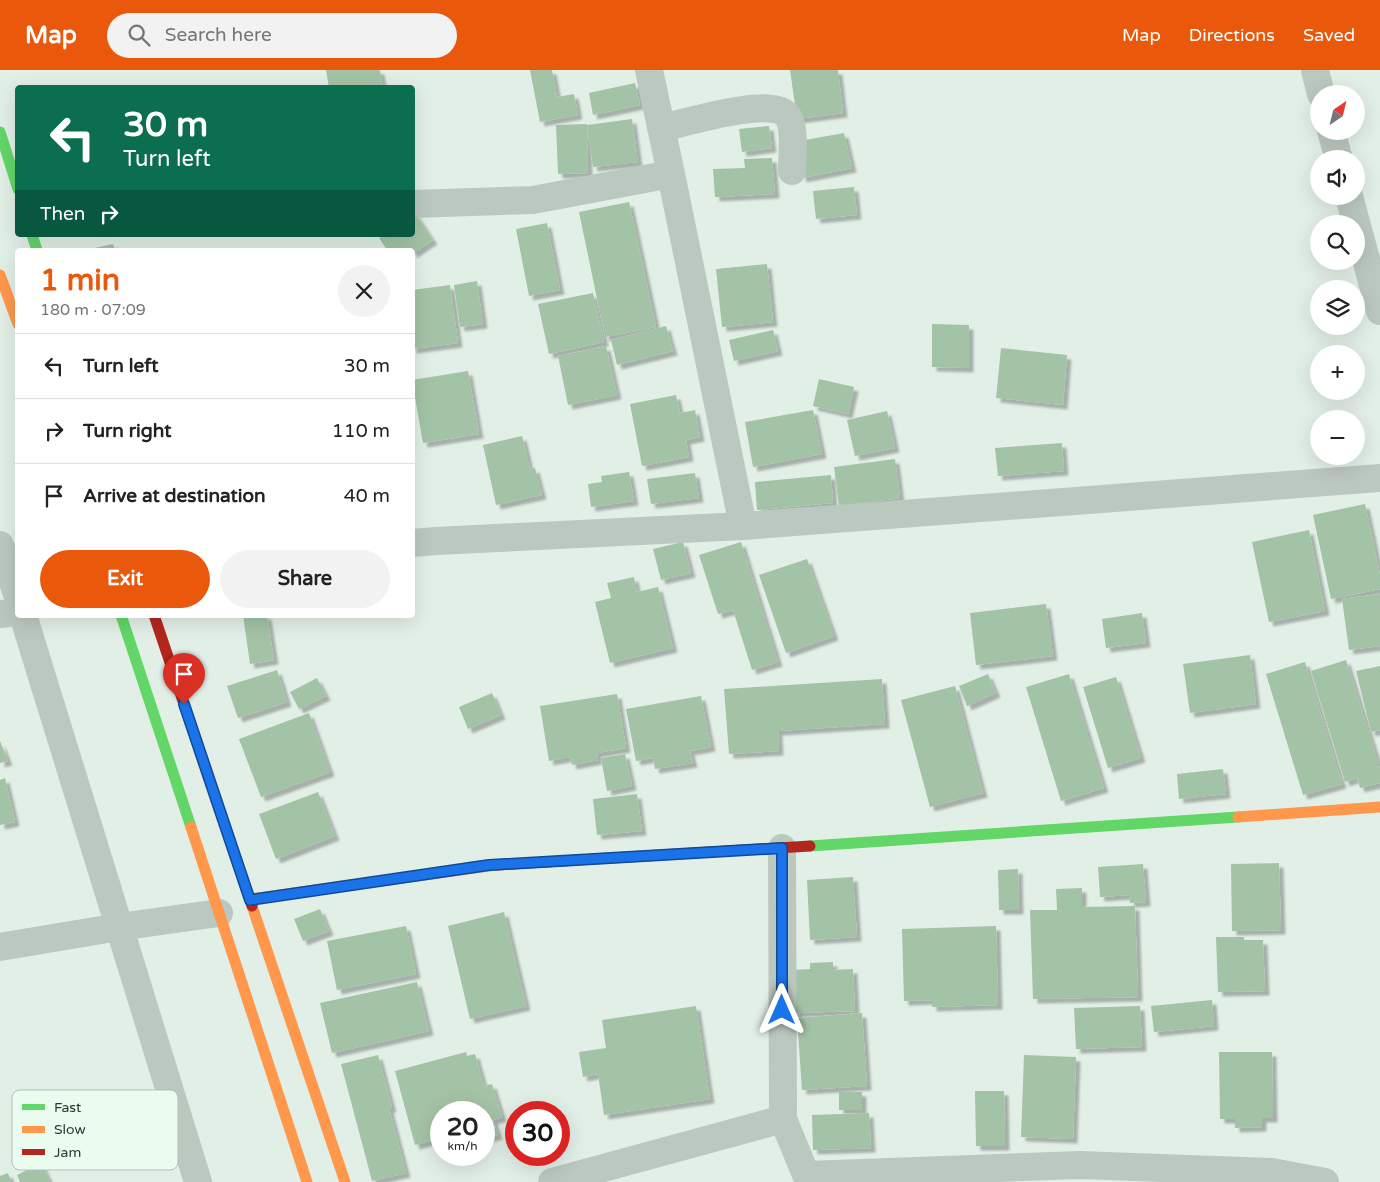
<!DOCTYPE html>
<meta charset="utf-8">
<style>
body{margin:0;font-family:"Varela Round",sans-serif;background:#f2f2f2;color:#222;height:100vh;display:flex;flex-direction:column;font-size:19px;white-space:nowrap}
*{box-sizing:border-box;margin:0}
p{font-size:16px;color:#767676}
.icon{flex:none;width:28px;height:28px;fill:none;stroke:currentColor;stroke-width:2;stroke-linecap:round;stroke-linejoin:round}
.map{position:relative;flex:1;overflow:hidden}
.side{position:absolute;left:15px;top:178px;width:400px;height:370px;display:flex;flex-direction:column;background:#fff;border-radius:5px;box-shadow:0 5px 20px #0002}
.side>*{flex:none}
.guide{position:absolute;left:15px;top:15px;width:400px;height:152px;border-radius:5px;box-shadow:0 5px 20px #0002;background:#0b6e4f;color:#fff;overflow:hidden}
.needle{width:32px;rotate:35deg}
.buttons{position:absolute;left:1310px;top:15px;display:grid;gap:10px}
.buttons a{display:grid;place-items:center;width:55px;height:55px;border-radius:50%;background:#fff;box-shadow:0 5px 20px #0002;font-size:25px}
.speed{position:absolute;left:430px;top:1031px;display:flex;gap:10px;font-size:25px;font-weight:700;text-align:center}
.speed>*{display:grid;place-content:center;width:65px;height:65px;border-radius:50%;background:#fff;box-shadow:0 5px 20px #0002;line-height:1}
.speed small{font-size:12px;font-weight:400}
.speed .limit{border:8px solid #d22;background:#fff;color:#111}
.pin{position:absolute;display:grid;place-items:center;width:42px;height:42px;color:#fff;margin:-51px -21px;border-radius:50% 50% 50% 0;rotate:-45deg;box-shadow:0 0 5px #0007}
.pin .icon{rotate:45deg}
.me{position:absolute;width:55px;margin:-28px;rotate:0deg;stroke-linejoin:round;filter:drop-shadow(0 0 4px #0008)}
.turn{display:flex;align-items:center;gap:18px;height:105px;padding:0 25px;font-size:22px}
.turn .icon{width:65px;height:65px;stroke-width:2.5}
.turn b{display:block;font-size:35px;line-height:42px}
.then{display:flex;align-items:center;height:48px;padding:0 25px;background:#0003;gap:10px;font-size:19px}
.round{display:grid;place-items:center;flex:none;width:52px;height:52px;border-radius:26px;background:#f2f2f2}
.head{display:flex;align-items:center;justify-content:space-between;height:85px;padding:0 25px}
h1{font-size:30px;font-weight:700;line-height:38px;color:#ea580c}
.primary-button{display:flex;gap:10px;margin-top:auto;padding:10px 25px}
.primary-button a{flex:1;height:58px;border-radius:30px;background:#ea580c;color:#fff;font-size:20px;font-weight:700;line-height:58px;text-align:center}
.primary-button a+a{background:#f2f2f2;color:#222}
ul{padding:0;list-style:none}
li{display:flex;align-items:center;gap:15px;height:65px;padding:0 25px;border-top:1px solid #e0e0e0}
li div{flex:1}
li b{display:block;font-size:19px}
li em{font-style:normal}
header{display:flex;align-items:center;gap:30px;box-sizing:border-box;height:70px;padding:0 25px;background:#ea580c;color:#fff}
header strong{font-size:24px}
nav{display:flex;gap:28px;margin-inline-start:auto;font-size:18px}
.search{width:350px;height:45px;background:#f2f2f2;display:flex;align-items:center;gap:12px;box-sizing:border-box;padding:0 18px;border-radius:28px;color:#767676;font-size:19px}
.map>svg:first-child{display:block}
.building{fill:#a3c3a6;filter:url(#shadow)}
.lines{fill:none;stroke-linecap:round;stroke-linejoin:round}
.street{stroke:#bbc8bf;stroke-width:28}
.fast{stroke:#63d668;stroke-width:11}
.slow{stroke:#ff974d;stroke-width:11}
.jam{stroke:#b3261e;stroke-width:11}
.route-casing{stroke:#114b97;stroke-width:12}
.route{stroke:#1a73e8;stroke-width:9}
.key{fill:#eafbf0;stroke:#b0c1b5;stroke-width:1}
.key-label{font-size:14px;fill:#29392b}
</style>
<header>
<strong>Map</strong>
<div class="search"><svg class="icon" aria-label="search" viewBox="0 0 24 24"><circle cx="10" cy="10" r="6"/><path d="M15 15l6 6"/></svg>Search here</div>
<nav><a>Map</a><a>Directions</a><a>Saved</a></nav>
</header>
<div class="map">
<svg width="1380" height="1112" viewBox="0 0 1380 1112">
<defs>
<filter id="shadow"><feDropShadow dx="4.5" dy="4.5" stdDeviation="1" flood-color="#0004"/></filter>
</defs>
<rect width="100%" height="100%" fill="#e2efe6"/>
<!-- building -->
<path class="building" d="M 326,0 L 380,0 L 383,18 L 329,18 Z
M 530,0 L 552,0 L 557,27 L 574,24 L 578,45 L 540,52 Z
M 790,0 L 838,0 L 843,43 L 797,49 Z
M 635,13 L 640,35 L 593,45 L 589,23 Z
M 632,49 L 638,92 L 593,97 L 587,55 Z
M 587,54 L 588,103 L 558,104 L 556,55 Z
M 769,56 L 772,78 L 742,82 L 739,59 Z
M 844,63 L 852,98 L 802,108 L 794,72 Z
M 772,88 L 775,124 L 715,127 L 713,99 L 745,98 L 744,89 Z
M 854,117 L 857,145 L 816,149 L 813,121 Z
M 629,132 L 656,257 L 605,267 L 579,142 Z
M 415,143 L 433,170 L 412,184 L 412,180 L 387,180 L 379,168 L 384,165 L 412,165 L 412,145 Z
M 547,153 L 560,220 L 529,226 L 516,159 Z
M 113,174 L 115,180 L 90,180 L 90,179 Z
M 767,194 L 773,252 L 722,257 L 716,199 Z
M 477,211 L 483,254 L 460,257 L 454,215 Z
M 450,215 L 458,273 L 412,279 L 412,220 Z
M 593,223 L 604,272 L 549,284 L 538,234 Z
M 932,254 L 969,255 L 969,298 L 932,297 Z
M 666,256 L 673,281 L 617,295 L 611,270 Z
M 773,260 L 778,281 L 734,291 L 729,270 Z
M 606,276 L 617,325 L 568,335 L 558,286 Z
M 1001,278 L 1067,285 L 1063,335 L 996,328 Z
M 468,301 L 479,364 L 423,373 L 412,310 Z
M 819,309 L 854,317 L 848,344 L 813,336 Z
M 676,325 L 680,343 L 695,340 L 700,367 L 686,370 L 689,387 L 642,396 L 630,334 Z
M 813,340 L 822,384 L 753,397 L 745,352 Z
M 887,341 L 895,378 L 855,386 L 847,350 Z
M 522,366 L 530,399 L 535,398 L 542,425 L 496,435 L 483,375 Z
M 1062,373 L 1064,401 L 998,406 L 995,378 Z
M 895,389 L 900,428 L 839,436 L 834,397 Z
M 629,402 L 634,431 L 591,437 L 588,414 L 602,412 L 601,406 Z
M 695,403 L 699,428 L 651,434 L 647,409 Z
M 831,405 L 833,433 L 757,440 L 755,412 Z
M 1365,434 L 1380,505 L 1380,519 L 1331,529 L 1313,445 Z
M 1309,460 L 1325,541 L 1269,552 L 1252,472 Z
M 683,472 L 691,503 L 661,510 L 653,479 Z
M 741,472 L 778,592 L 752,600 L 733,540 L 718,544 L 699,485 Z
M 807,489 L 834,566 L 786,583 L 759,505 Z
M 634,507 L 637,522 L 658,517 L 673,578 L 610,593 L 595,532 L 611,528 L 607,513 Z
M 1380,524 L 1380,576 L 1349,580 L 1342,529 Z
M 1046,534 L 1053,586 L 976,595 L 970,543 Z
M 1142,543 L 1146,573 L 1106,578 L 1102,549 Z
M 243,545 L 267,545 L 274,590 L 250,594 Z
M 1250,585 L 1256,634 L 1190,643 L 1183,594 Z
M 1346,590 L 1380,699 L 1380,713 L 1360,718 L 1357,708 L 1345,712 L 1311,601 Z
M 1305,592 L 1342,714 L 1303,725 L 1266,604 Z
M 1380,596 L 1380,660 L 1371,662 L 1356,601 Z
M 277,600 L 287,632 L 238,648 L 227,616 Z
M 988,604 L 996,623 L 967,636 L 959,616 Z
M 1069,604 L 1104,718 L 1061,731 L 1026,617 Z
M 1116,607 L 1141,688 L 1108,698 L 1083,617 Z
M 317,608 L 326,626 L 299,639 L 290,622 Z
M 882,609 L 885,654 L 778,661 L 779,681 L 729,684 L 724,619 Z
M 955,616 L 983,723 L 930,737 L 901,630 Z
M 492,623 L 501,645 L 468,659 L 459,637 Z
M 617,624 L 626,678 L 597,683 L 598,690 L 572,695 L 570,687 L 549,691 L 540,636 Z
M 701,626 L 711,677 L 690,681 L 693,693 L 655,699 L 653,688 L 636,691 L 626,639 Z
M 309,643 L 330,702 L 261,727 L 239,669 Z
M 0,671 L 8,691 L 0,693 Z
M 625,684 L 632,716 L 607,721 L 601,688 Z
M 1223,699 L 1226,724 L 1179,729 L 1177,704 Z
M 5,708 L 15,752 L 0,755 L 0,710 Z
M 318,722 L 335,766 L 276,789 L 259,744 Z
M 637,724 L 642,761 L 597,765 L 593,729 Z
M 1279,793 L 1281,860 L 1232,861 L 1231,794 Z
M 1143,794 L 1146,832 L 1130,833 L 1129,825 L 1100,827 L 1098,797 Z
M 1018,799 L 1019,840 L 999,840 L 998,800 Z
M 853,807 L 857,867 L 810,870 L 807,810 Z
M 1082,818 L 1082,837 L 1135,836 L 1138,927 L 1033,929 L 1030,840 L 1057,840 L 1056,819 Z
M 320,839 L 329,861 L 303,871 L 294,849 Z
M 504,842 L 526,936 L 470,949 L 448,856 Z
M 406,856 L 416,904 L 337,920 L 327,871 Z
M 996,856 L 998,935 L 932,937 L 932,930 L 904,931 L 902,859 Z
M 1216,867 L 1244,867 L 1244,870 L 1263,870 L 1265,921 L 1218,922 Z
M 833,892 L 833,900 L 853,899 L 855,941 L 794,943 L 793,900 L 810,899 L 810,893 Z
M 417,912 L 429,961 L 332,983 L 320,933 Z
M 1212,930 L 1214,956 L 1154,962 L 1151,936 Z
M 696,936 L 710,1029 L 604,1045 L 598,1004 L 583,1007 L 579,982 L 606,978 L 602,950 Z
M 1140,936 L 1142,977 L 1076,979 L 1074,938 Z
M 862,943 L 867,1016 L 802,1020 L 797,948 Z
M 466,982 L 467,986 L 475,984 L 484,1016 L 492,1014 L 502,1047 L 493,1050 L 498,1065 L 484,1069 L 484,1042 L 441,1042 L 441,1068 L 415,1075 L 395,1001 Z
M 1219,982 L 1272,982 L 1273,1048 L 1262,1048 L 1262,1057 L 1235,1058 L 1235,1049 L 1220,1049 Z
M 378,985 L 392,1038 L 389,1038 L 406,1103 L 372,1111 L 341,994 Z
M 1024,985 L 1076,987 L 1073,1069 L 1021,1067 Z
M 839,1021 L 862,1022 L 862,1040 L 839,1040 Z
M 975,1021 L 1004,1021 L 1005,1076 L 976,1076 Z
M 869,1043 L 871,1078 L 813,1080 L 812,1045 Z
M 41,1093 L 50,1112 L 20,1112 L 17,1105 Z
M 8,1103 L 11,1112 L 0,1112 L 0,1106 Z"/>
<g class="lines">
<!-- street -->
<path class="street" d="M 649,0 L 671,104 L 743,456
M 1315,0 L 1321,24
M 661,58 C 684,53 770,27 786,44 C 796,54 792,86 792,101
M 1331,61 L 1339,89
M 1349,126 L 1380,241
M 412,134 L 533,130 L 671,104
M 412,473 L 436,471 L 743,456 L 1380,408
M 0,475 L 18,527
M 0,544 L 18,542
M 23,545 L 198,1112
M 782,778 L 783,1049 L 809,1112
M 0,877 L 119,857 L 219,843
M 807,1105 L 1079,1095 L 1272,1102 L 1325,1112
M 552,1112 L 783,1049"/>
<!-- fast -->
<path class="fast" d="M 0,62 L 18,119
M 32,165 L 37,180
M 121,545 L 191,757
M 810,776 L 1238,747"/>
<!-- slow -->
<path class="slow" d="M 0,205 L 18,254
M 1238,747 L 1380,737
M 191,757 L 307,1112
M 250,829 L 496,795
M 252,836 L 345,1112"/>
<!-- jam -->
<path class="jam" d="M 154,545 L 252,836
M 496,795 L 810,776"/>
</g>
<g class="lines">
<!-- route casing -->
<g class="route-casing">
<path id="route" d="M 184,634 L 250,830 L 489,795 L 782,778 L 782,940"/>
</g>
<!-- route -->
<use href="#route" class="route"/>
</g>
<!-- legend -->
<rect x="12" y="1020" width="166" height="80" rx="8" class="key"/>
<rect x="22" y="1034" width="23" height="6" fill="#63d668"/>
<rect x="22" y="1056" width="23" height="7" fill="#ff974d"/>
<rect x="22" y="1079" width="23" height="6" fill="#b3261e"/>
<g class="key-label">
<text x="54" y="1042">Fast</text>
<text x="54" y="1064">Slow</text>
<text x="54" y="1087">Jam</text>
</g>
</svg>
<div class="buttons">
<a><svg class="needle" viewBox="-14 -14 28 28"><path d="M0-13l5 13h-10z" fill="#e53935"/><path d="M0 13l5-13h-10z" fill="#767676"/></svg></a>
<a><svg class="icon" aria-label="sound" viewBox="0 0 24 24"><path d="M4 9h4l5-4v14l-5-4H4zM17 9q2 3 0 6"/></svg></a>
<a><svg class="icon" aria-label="search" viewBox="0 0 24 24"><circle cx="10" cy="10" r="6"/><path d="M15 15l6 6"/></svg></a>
<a><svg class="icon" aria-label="layers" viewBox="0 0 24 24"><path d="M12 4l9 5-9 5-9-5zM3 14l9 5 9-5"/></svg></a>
<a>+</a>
<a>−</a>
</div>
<div class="speed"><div>20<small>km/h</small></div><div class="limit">30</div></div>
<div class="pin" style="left:184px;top:634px;background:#d93025"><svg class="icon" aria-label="arrive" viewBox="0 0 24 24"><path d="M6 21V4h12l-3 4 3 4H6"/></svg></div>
<svg class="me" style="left:782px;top:940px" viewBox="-20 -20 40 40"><path d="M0-17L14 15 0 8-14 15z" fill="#1a73e8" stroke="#fff" stroke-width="4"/></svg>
<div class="guide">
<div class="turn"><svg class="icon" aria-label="left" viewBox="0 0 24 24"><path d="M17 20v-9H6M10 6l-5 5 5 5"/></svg><div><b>30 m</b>Turn left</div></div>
<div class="then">Then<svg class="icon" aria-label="right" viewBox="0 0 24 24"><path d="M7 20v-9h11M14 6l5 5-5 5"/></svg></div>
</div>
<section class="side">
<div class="head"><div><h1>1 min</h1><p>180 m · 07:09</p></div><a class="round"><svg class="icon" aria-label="close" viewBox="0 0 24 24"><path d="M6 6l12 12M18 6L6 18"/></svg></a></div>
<ul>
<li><svg class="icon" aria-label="left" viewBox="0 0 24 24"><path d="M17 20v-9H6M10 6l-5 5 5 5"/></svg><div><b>Turn left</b></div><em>30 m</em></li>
<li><svg class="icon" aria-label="right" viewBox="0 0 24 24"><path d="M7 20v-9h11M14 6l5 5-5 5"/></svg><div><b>Turn right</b></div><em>110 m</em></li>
<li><svg class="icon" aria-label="arrive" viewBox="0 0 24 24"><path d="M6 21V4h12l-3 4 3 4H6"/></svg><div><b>Arrive at destination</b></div><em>40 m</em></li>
</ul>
<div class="primary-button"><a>Exit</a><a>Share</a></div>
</section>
</div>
